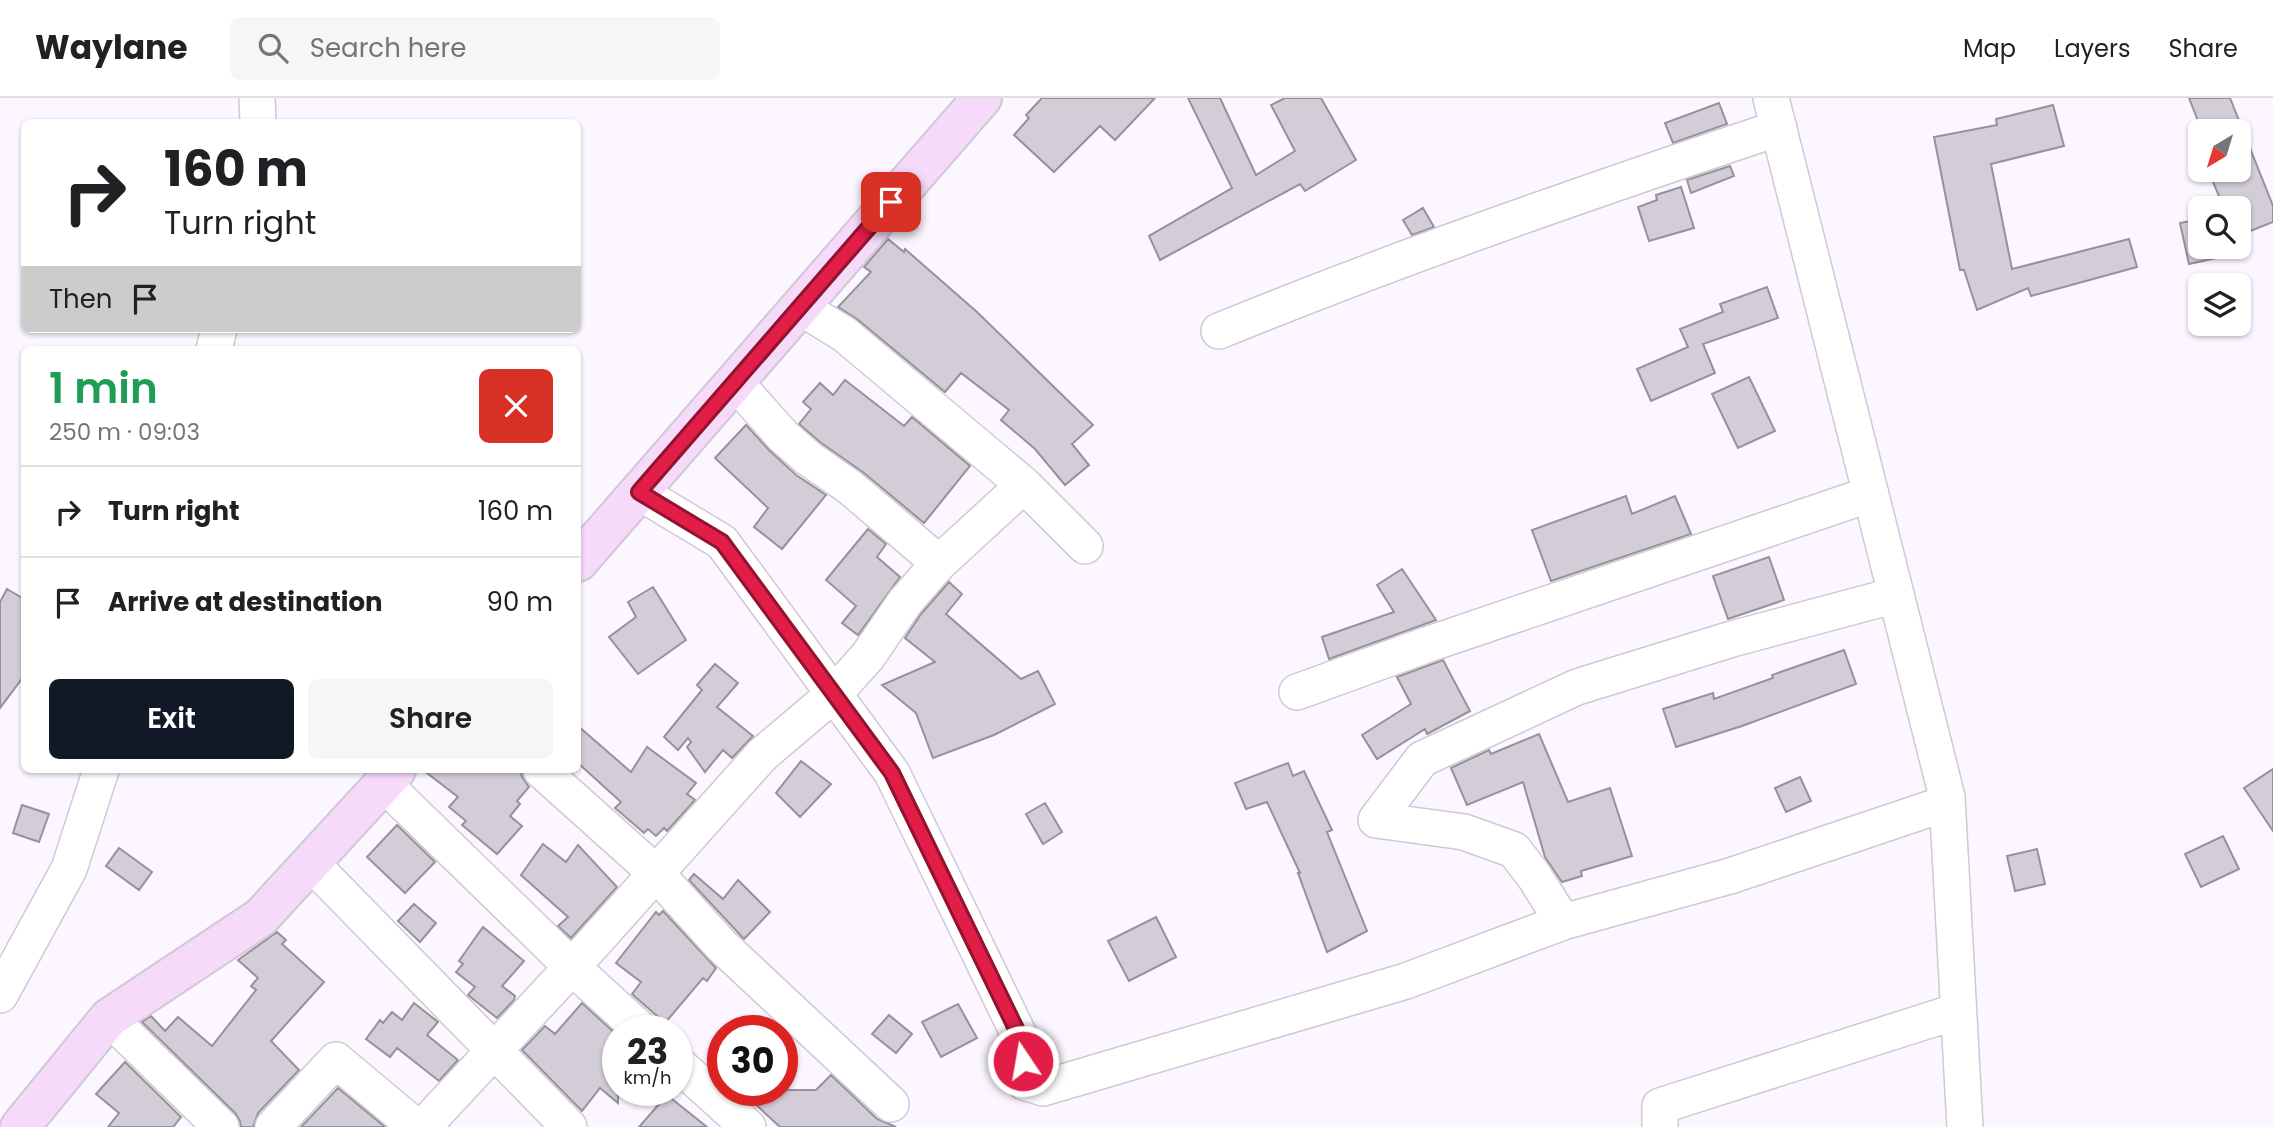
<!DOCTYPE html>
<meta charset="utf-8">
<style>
body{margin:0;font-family:Poppins,sans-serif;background:#f6f6f6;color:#202124;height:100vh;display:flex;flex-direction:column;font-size:26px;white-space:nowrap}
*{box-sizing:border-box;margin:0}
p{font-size:23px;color:#757577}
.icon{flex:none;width:38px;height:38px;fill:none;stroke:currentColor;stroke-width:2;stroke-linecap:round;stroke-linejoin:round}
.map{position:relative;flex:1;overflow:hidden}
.sheet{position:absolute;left:21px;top:248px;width:560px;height:427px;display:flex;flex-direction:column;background:#fff;border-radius:10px;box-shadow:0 2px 5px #0004}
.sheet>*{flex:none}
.hud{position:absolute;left:21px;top:21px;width:560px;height:214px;border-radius:10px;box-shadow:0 2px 5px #0004;background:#fff;color:#202124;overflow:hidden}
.needle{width:46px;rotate:218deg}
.controls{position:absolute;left:2188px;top:21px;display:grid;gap:14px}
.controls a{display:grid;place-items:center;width:63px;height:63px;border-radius:10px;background:#fff;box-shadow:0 2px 5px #0004;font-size:35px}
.speed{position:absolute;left:602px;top:917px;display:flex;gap:14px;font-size:35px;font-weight:700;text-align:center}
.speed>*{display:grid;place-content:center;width:91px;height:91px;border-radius:50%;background:#fff;box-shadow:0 2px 5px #0004;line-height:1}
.speed small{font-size:18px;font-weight:400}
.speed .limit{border:10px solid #d22;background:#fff;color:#111}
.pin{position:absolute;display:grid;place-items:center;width:60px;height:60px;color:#fff;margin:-30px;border-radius:14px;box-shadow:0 4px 10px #0006}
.me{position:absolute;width:77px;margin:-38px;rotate:348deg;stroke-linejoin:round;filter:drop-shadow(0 0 5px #0008)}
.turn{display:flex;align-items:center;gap:24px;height:147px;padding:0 28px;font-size:32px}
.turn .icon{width:91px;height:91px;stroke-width:2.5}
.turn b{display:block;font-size:49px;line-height:60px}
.then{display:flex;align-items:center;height:66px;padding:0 28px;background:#0003;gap:14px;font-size:26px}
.round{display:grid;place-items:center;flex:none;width:74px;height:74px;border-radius:10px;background:#f6f6f6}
.summary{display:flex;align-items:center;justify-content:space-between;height:119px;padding:0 28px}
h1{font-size:42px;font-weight:600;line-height:52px;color:#1e9e55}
.button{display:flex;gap:14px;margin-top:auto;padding:14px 28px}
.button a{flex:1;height:80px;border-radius:10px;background:#111827;color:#fff;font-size:28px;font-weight:600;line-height:80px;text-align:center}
.button a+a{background:#f6f6f6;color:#202124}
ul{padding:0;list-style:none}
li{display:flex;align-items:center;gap:21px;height:91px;padding:0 28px;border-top:2px solid #e0e0e0}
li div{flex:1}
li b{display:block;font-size:26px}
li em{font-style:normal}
header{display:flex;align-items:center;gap:42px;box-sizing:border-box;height:98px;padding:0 35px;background:#fff;border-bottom:2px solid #e0e0e0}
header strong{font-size:33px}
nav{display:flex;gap:38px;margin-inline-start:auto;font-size:24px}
.search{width:490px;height:63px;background:#f6f6f6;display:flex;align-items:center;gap:18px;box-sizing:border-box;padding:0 24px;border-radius:10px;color:#757577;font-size:26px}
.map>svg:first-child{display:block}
.building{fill:#d3cdd8;stroke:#96919b;stroke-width:2}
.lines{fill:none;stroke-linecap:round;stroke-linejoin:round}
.street-casing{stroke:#cfc9d3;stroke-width:38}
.secondary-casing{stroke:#cfc9d3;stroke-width:42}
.street{stroke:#fff;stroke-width:35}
.secondary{stroke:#f5dafa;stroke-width:38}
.route-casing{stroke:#92132f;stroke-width:18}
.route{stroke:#e11d48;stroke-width:12}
</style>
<header>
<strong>Waylane</strong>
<div class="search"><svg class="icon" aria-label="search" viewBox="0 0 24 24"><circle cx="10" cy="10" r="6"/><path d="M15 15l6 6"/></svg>Search here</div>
<nav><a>Map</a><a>Layers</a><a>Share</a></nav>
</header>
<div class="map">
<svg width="2273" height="1029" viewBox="0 0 2273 1029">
<rect width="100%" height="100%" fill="#fbf6ff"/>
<!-- building -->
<path class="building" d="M 1042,0 L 1155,0 L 1115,42 L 1100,28 L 1054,74 L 1014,37 L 1029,20 L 1026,17 Z
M 1188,0 L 1220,0 L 1256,77 L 1295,53 L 1271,7 L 1285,0 L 1321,0 L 1356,62 L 1305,93 L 1300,86 L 1160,162 L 1149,138 L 1232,90 Z
M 2189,0 L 2230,0 L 2273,108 L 2273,124 L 2238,138 L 2238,110 L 2224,110 L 2208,72 L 2238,72 L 2238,33 L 2202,33 Z
M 1719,5 L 1727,26 L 1673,45 L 1665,25 Z
M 2053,7 L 2064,48 L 1991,66 L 2012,171 L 2129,141 L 2137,169 L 2031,198 L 2028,190 L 1977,212 L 1964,172 L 1960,172 L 1934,39 L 1997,27 L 1996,21 Z
M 1730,68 L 1734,78 L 1691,95 L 1687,82 Z
M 1681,89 L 1694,130 L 1649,143 L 1638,109 L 1657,102 L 1656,97 Z
M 1423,110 L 1434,129 L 1412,137 L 1403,122 Z
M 2200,121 L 2200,149 L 2219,149 L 2221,159 L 2189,166 L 2180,125 Z
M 888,141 L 904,154 L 905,151 L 977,214 L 1093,327 L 1072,346 L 1089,367 L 1065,387 L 1035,351 L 1001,322 L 1009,312 L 961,275 L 945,294 L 857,221 L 838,209 L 871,174 L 864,169 Z
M 1767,189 L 1778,220 L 1703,246 L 1715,275 L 1651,303 L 1637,271 L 1688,249 L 1680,231 L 1723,214 L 1720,206 Z
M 1749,279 L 1775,333 L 1738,350 L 1712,296 Z
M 845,282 L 904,328 L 912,319 L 970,368 L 924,425 L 864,375 L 820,344 L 799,326 L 811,311 L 803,304 L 820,285 L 833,297 Z
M 746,327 L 770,353 L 796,377 L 826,397 L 782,451 L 754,429 L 768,410 L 715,360 Z
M 1626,398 L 1632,416 L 1675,398 L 1691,436 L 1551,483 L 1532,432 Z
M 868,431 L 886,446 L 877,459 L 900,479 L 858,537 L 842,525 L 856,508 L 826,482 Z
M 1769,459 L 1784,502 L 1728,521 L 1713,478 Z
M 1402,471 L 1436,522 L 1329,561 L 1322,539 L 1394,514 L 1377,487 Z
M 949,484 L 962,496 L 946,516 L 1021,581 L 1038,573 L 1055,606 L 994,637 L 933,660 L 916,615 L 882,587 L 935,564 L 905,540 L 921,516 Z
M 653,489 L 686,542 L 638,576 L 609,539 L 636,519 L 628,504 Z
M 7,491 L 24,501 L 24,578 L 0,610 L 0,504 Z
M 1844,552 L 1856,586 L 1742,628 L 1676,649 L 1663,611 L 1713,595 L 1714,601 L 1773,580 L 1772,577 Z
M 1443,562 L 1470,613 L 1427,636 L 1425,631 L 1377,661 L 1362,637 L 1411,606 L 1397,579 Z
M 715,566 L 738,585 L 717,609 L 753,638 L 732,660 L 723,652 L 705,674 L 687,649 L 691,644 L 688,640 L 678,652 L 664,639 L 702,592 L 697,587 Z
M 578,628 L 631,674 L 647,649 L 696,685 L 687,696 L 695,702 L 667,733 L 664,730 L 656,738 L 648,731 L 644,735 L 615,710 L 621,704 L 578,665 Z
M 1539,636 L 1568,704 L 1610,690 L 1632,758 L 1581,773 L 1582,778 L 1562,784 L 1545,759 L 1523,684 L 1467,707 L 1451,670 L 1489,652 L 1491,656 Z
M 801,663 L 831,686 L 800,719 L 776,695 Z
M 1288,665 L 1293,678 L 1304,673 L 1332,732 L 1327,734 L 1367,833 L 1327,854 L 1298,775 L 1300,775 L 1267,704 L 1246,711 L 1235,685 Z
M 2273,671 L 2273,733 L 2244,690 Z
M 423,672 L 521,672 L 522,679 L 529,689 L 517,703 L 520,706 L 510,718 L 522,728 L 497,756 L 462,727 L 466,723 L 449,709 L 458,699 Z
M 1800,679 L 1811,703 L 1786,714 L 1775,690 Z
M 1045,705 L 1062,734 L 1043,746 L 1026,716 Z
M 22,707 L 49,716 L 39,744 L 13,735 Z
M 397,727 L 435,764 L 405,795 L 367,759 Z
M 2223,738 L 2239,771 L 2201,789 L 2185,756 Z
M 543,746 L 566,764 L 578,747 L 617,789 L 571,840 L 558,828 L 568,819 L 521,777 Z
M 119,750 L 152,774 L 139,792 L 106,768 Z
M 2037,751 L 2045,786 L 2015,793 L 2007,758 Z
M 694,776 L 723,801 L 738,782 L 770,814 L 744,841 L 689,782 Z
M 414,806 L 436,825 L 420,844 L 398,823 Z
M 663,813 L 716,870 L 707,883 L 703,880 L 665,925 L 632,896 L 641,884 L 616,865 L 656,814 L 659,817 Z
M 1156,819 L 1176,859 L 1129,883 L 1108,843 Z
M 483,829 L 524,863 L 502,888 L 515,898 L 514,902 L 497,920 L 468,897 L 475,889 L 456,874 L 463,866 L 459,863 Z
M 277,834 L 286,842 L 282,846 L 324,884 L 271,943 L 299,972 L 258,1015 L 253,1029 L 241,1029 L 240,1023 L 235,1015 L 142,924 L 151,918 L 165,933 L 178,919 L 212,948 L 256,892 L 251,888 L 258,880 L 238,862 Z
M 414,905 L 438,924 L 427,937 L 458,962 L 439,983 L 397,950 L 390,959 L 366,941 L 380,922 L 383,925 L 392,914 L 402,922 Z
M 582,905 L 618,938 L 618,1005 L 600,990 L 582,1013 L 522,952 L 545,928 L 555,936 Z
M 958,906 L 977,940 L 941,959 L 922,924 Z
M 889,917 L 912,936 L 896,955 L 872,936 Z
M 125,964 L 181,1019 L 173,1029 L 108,1029 L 119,1015 L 96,996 Z
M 831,977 L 877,1021 L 896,1029 L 780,1029 L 740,992 L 816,992 Z
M 338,990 L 385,1029 L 301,1029 Z
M 667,997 L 707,1029 L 639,1029 Z"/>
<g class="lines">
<!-- street casing -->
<g class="street-casing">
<path id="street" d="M 257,0 L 258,24
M 1771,0 L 1947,699 L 1965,1029
M 800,209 L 844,236 L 1024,387 L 939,465
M 1219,233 C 1403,158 1590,93 1779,30
M 214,252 L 219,231
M 1024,387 L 1085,448
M 639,394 L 722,444 L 892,675 L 1021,941 L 1024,984 L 1043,990 L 1406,883 L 1563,824 L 1730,778 L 1947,705
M 1297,594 L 1426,547 L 1871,396
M 541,672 L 656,775 L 721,847 L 891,1006
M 384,686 L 572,869 L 642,933
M 311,765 L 569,1029
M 1563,824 L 1534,778 L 1514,752 L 1464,734 L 1376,722 L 1422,661 L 1577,589 L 1732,541 L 1896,497
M 0,897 L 69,771 L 101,672
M 109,920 L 221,1029
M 677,965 L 748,1029
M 273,1029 L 336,962 L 416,1029
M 423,1029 L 572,869 L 763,656 L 834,596 L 868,558 L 905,504 L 939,465 L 851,390 L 808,360 L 783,338 L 735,284
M 1660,1029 L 1660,1008 L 1958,913"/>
</g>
<!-- secondary casing -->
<g class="secondary-casing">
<path id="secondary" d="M 578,464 L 982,0
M 20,1029 L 109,920 L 261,819 L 396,672"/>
</g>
<!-- street -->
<use href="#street" class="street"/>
<!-- secondary -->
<use href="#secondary" class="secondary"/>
</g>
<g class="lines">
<!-- route casing -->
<g class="route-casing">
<path id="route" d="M 891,104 L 639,394 L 722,444 L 892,675 L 1021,941 L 1023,963"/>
</g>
<!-- route -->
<use href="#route" class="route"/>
</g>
</svg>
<div class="controls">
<a><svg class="needle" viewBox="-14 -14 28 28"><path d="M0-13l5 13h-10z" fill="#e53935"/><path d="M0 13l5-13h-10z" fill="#757577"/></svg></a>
<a><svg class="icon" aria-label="search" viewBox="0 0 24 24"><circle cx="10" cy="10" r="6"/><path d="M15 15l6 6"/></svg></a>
<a><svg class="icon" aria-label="layers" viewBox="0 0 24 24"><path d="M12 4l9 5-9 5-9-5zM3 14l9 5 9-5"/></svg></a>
</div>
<div class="speed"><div>23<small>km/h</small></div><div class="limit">30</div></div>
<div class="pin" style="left:891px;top:104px;background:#d93025"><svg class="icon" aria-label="arrive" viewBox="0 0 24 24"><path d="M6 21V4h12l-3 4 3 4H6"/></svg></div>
<svg class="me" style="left:1023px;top:963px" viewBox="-20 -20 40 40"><circle r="17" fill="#e11d48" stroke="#fff" stroke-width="3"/><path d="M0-11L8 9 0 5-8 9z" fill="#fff"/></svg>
<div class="hud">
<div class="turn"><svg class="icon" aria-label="right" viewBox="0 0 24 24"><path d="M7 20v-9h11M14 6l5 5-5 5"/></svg><div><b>160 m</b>Turn right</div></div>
<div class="then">Then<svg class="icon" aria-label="arrive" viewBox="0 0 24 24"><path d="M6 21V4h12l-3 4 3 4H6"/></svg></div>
</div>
<section class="sheet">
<div class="summary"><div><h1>1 min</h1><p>250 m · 09:03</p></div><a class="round" style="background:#d93025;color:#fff"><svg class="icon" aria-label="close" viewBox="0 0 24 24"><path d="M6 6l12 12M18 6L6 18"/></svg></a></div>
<ul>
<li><svg class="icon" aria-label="right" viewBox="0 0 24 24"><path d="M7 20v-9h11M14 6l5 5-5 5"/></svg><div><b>Turn right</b></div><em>160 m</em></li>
<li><svg class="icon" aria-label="arrive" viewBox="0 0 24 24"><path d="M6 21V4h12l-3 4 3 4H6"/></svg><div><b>Arrive at destination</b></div><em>90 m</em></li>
</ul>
<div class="button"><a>Exit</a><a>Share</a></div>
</section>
</div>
